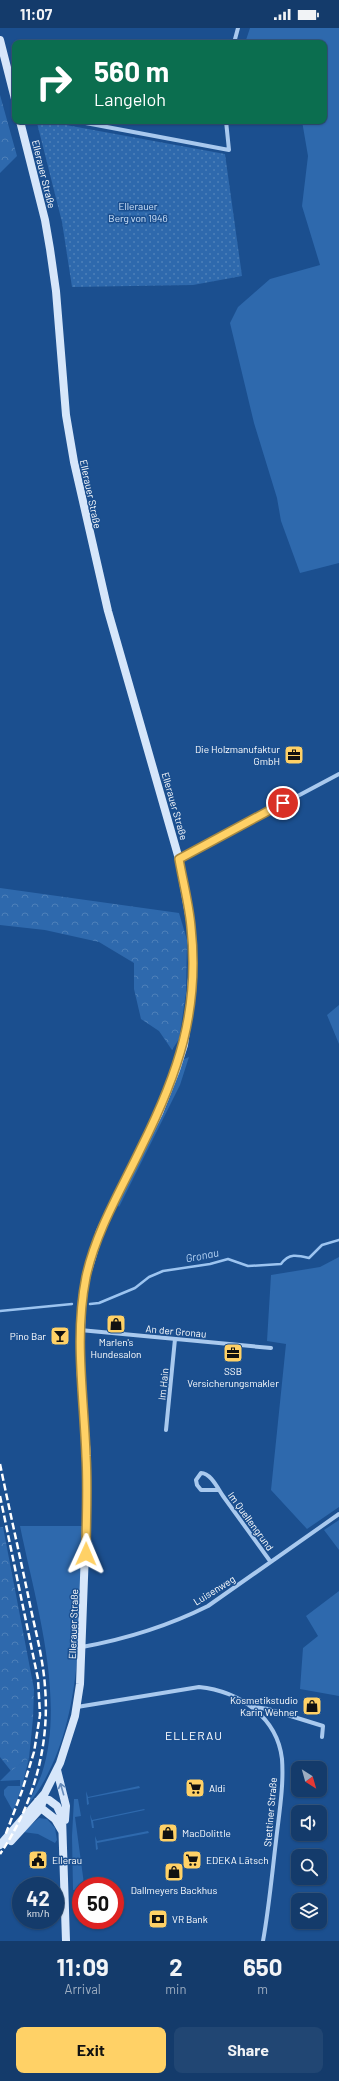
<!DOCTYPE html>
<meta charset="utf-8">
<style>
body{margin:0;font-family:Barlow,sans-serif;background:#214673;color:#f1f3f6;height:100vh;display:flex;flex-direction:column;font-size:15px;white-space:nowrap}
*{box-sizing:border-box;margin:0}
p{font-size:13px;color:#9dadc1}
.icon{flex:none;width:22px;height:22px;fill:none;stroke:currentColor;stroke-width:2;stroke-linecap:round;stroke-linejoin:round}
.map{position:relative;height:1913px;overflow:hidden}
.details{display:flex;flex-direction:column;background:#143b6b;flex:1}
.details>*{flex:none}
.banner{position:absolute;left:12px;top:12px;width:315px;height:84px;border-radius:8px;box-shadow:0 1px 3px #0004,0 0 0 1px #33557e;background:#0b6e4f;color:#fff;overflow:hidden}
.needle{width:26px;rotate:143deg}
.tools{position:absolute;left:291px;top:1733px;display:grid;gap:8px}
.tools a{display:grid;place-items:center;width:36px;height:36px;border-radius:8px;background:#143b6b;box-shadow:0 1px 3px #0004,0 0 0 1px #33557e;font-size:20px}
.speed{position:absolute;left:12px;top:1849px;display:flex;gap:8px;font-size:20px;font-weight:700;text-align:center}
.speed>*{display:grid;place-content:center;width:52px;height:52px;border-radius:50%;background:#143b6b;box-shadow:0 1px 3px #0004,0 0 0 1px #33557e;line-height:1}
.speed small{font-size:10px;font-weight:400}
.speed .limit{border:6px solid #d22;background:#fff;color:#111}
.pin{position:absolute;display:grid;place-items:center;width:34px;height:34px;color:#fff;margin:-17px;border:2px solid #fff;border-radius:50%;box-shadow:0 1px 4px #0007}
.me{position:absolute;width:44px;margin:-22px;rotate:1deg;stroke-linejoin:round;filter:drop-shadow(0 0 3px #0008)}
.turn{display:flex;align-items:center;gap:14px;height:84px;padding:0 16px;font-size:18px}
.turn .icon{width:52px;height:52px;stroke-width:2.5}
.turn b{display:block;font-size:28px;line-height:34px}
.eta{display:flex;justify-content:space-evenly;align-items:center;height:68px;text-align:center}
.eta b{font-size:24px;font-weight:700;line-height:28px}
.primary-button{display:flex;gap:8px;margin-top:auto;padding:8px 16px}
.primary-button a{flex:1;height:46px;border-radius:8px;background:#ffd166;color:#111;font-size:16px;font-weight:700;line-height:46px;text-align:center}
.primary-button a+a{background:#214673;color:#f1f3f6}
.status{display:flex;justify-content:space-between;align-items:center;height:28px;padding:0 20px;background:#143b6b;direction:ltr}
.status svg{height:11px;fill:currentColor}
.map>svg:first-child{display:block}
.grass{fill:#2e69ad}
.forest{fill:url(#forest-crowns)}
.garden{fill:url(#garden-dots)}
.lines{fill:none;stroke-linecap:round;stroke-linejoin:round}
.stream{stroke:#9cc4f0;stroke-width:2.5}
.street{stroke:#a9c9ee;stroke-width:4}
.secondary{stroke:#d6e6fa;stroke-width:8}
.rail{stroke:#fff;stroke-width:2.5;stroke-dasharray:7 3;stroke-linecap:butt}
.oneway{stroke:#668bba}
.route-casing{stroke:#a68842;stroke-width:10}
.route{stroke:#ffd166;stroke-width:7}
.labels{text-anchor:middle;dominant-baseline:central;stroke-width:3;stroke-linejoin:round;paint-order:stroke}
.street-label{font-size:10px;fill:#fff;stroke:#1b4f8f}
.park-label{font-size:10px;fill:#cfe3fa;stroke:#1b4f8f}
.poi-label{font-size:10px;fill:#fff;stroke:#1b4f8f;text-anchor:start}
.water-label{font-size:11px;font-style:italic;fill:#b5d3f5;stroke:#1b4f8f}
.quarter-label{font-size:12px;letter-spacing:1px;fill:#fff;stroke:#1b4f8f}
</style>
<div class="status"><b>11:07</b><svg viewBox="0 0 49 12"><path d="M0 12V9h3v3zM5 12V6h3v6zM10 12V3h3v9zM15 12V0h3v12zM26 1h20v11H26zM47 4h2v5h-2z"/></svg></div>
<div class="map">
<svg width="339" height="1913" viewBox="0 0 339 1913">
<defs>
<pattern id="forest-crowns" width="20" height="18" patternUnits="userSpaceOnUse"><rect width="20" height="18" fill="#2e69ad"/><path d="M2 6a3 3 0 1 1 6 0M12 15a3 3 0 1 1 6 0" fill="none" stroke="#4d80b9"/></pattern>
<pattern id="garden-dots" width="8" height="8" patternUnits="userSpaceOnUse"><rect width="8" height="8" fill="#2e69ad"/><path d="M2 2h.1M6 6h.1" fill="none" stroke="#4d80b9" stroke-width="1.8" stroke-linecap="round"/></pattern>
</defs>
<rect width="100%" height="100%" fill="#1b4f8f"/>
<!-- grass -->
<path class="grass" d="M 250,0 L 339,0 L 339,535 L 300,545 L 281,493 L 277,470 L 254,395 L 230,295 L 238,279 L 270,251 L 320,237 L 302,178 L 308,128 L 302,93 L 324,93 L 324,15 L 245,15 Z
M 339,977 L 339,1016 L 327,987 Z
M 189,1029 L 180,1057 L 119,1179 L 118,1177 L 165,1082 L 184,1031 Z
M 339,1229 L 339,1479 L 307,1501 L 271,1462 L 286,1316 L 267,1313 L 271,1247 L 320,1239 Z
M 339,1492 L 339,1522 L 324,1502 Z
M 20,1498 L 82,1498 C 79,1588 87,1705 27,1778 C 32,1767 38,1756 42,1745 C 66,1671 35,1572 20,1498 Z
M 339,1563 L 339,1668 L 300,1661 L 303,1620 L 318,1608 L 306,1588 Z
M 29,1730 L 22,1759 L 13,1783 L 4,1767 L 4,1762 L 8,1758 L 20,1758 L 20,1752 L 0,1753 L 11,1742 Z
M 139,1758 L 140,1760 L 88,1770 L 89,1776 L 87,1777 L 86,1763 L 88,1769 Z
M 74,1771 L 78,1771 L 81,1788 L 75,1789 L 84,1856 L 91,1857 L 81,1858 L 81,1861 L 73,1862 L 72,1808 Z
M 144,1781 L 145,1782 L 93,1793 L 94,1800 L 92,1800 L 90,1786 L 92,1792 Z
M 39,1790 L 47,1791 L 55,1800 L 57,1812 L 55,1815 L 38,1806 L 23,1804 Z
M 148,1803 L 149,1805 L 97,1815 L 98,1821 L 96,1822 L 95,1808 L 97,1813 Z"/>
<!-- forest -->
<path class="forest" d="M 0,67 L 17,128 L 0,145 Z
M 0,860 L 179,885 L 187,912 L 186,965 L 179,1011 L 172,1022 L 159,1003 L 141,991 L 134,961 L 134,935 L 99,914 L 45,902 L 0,897 Z
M 0,1499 L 3,1499 L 34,1661 L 33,1690 L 29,1730 L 11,1743 L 0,1729 Z"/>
<!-- garden -->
<path class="garden" d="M 44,93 L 225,126 L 242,248 L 193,257 L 72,259 L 62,194 L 37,95 Z"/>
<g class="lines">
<!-- stream -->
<path class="stream" d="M 90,1276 L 99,1275 L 135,1260 L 149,1249 L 163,1243 L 210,1236 L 228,1231 L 248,1238 L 281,1236 C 289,1225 297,1227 309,1230 L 322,1217 L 339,1212
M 0,1283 L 72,1276"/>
<!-- street -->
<path class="street" d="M 234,15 L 238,0
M 75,93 L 229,122 L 226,93
M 179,831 L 339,746
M 80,1302 L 271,1320
M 166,1402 L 175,1311
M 219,1462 L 201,1462 L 197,1457 L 196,1452 L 201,1445 C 211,1445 218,1461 223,1468 L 270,1533
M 82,1619 C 126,1611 168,1598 208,1578 L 339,1486
M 77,1679 L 199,1659 C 238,1663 277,1688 282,1731 C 284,1758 279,1786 276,1813 C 272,1846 269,1880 263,1913
M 253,1679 L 268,1681 L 323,1698 L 322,1709"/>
<!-- secondary -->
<path class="secondary" d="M 0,12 L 15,71
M 57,1742 L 66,1778 L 65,1792
M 38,1773 L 43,1771 L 49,1772 L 57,1778 L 62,1789 L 66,1913
M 41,1780 L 55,1791 L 62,1803
M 11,1813 L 41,1780 L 44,1767
M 0,1817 L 45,1765 L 60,1735 L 75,1688 L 80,1656 L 86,1497 L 87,1430 L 80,1337 L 82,1271 L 87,1246 L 100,1203 L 159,1085 L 176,1042 L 184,1017 L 190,976 L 193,937 L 191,898 L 179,831 L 108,583 L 74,434 L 66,387 L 56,263 L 50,221 L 45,192 L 20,93"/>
<!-- rail -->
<path class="rail" d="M 0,1436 C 9,1480 19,1524 28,1567 C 34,1598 43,1628 45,1659 C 50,1718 33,1778 0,1826
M 0,1468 L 38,1651 L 40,1687 L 34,1724 L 22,1763 L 5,1808"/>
</g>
<!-- one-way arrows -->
<defs><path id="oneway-shaft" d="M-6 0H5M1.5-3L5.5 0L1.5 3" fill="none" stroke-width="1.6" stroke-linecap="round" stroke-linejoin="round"/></defs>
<use class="oneway" href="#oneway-shaft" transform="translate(62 1761) rotate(-106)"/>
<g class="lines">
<!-- route casing -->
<g class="route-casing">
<path id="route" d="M 86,1526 C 86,1493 88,1460 86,1428 C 84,1368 74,1309 86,1249 C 96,1203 121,1162 141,1120 C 178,1046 200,983 191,899 C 189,876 183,854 179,831 L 283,775"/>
</g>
<!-- route -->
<use href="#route" class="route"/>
</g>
<!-- icons -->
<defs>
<g id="office-square" transform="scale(1)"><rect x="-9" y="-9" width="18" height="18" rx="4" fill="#ffd166" stroke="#1b4f8f"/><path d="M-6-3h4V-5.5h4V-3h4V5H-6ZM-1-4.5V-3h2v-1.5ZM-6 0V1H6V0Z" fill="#111"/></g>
<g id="shop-square" transform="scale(1)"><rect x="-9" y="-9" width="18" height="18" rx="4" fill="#ffd166" stroke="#1b4f8f"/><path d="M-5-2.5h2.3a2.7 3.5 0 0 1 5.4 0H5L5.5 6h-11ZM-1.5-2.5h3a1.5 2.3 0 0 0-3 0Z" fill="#111"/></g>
<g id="bar-square" transform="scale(1)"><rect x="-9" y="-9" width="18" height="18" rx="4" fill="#ffd166" stroke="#1b4f8f"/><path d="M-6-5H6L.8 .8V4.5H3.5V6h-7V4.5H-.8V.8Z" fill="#111"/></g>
<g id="supermarket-square" transform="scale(1)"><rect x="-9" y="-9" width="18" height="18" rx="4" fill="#ffd166" stroke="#1b4f8f"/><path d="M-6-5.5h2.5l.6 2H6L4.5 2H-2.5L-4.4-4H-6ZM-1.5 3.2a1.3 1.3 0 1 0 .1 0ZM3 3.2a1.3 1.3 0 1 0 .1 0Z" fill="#111"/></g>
<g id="civic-square" transform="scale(1)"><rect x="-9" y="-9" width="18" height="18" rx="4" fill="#ffd166" stroke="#1b4f8f"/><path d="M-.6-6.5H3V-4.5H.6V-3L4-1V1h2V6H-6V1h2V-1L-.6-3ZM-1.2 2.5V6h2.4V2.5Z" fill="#111"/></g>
<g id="bank-square" transform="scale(1)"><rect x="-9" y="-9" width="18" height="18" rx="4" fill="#ffd166" stroke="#1b4f8f"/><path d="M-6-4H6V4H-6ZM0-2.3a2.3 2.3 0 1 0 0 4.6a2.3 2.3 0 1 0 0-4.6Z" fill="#111"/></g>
</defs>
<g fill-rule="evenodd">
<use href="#office-square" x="294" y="727"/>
<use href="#shop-square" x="116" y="1296"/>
<use href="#bar-square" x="60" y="1308"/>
<use href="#office-square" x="233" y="1325"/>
<use href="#shop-square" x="312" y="1678"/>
<use href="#supermarket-square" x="195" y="1760"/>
<use href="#shop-square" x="168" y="1805"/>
<use href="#civic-square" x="38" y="1832"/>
<use href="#supermarket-square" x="192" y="1832"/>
<use href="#shop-square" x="174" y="1844"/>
<use href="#bank-square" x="158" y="1891"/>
</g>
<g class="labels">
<!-- street labels -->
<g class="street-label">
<text transform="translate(44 146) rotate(76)">Ellerauer Straße</text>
<text transform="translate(91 466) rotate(78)">Ellerauer Straße</text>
<text transform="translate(175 778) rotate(74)">Ellerauer Straße</text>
<text transform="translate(176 1303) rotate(5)">An der Gronau</text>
<text transform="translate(163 1356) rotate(-84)">Im Hain</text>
<text transform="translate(251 1493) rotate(54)">Im Quellengrund</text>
<text transform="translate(214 1562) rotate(-32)">Luisenweg</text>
<text transform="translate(73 1596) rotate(-88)">Ellerauer Straße</text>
<text transform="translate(270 1784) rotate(-85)">Stettiner Straße</text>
</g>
<!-- park labels -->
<g class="park-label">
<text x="138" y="178">Ellerauer<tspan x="138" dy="12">Berg von 1946</tspan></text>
</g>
<!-- poi labels -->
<g class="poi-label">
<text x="280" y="721" text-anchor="end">Die Holzmanufaktur<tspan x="280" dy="12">GmbH</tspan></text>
<text x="46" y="1308" text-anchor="end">Pino Bar</text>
<text x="116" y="1314" text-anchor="middle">Marlen's<tspan x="116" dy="12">Hundesalon</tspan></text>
<text x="233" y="1343" text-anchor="middle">SSB<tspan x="233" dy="12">Versicherungsmakler</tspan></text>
<text x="298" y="1672" text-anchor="end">Kosmetikstudio<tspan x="298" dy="12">Karin Wehner</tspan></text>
<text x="209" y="1760">Aldi</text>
<text x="182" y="1805">MacDolittle</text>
<text x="52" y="1832">Ellerau</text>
<text x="206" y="1832">EDEKA Lätsch</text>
<text x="174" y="1862" text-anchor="middle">Dallmeyers Backhus</text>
<text x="172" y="1891">VR Bank</text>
</g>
<!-- water labels -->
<g class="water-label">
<text transform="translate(202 1227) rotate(-11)">Gronau</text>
</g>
<!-- quarter labels -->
<g class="quarter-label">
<text x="194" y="1707">ELLERAU</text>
</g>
</g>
</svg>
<div class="tools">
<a><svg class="needle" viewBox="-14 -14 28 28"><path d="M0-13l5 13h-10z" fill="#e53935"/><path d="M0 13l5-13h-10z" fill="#9dadc1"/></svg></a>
<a><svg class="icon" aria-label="sound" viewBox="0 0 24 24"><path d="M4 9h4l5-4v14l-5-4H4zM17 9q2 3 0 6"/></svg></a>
<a><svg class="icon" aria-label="search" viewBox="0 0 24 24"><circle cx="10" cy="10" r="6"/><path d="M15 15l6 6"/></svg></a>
<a><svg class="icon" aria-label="layers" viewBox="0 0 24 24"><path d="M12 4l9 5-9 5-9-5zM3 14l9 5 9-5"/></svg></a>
</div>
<div class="speed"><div>42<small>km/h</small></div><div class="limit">50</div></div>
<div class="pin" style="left:283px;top:775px;background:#d93025"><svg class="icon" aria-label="arrive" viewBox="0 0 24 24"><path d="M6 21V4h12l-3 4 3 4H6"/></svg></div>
<svg class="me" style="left:86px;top:1526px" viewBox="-20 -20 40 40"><path d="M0-17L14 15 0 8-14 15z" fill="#ffd166" stroke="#fff" stroke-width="4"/></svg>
<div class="banner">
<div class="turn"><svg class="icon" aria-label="right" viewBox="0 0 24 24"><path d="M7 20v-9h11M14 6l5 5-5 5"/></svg><div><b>560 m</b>Langeloh</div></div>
</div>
</div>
<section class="details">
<div class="eta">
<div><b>11:09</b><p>Arrival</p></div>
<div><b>2</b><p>min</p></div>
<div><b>650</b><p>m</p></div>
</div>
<div class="primary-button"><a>Exit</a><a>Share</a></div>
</section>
